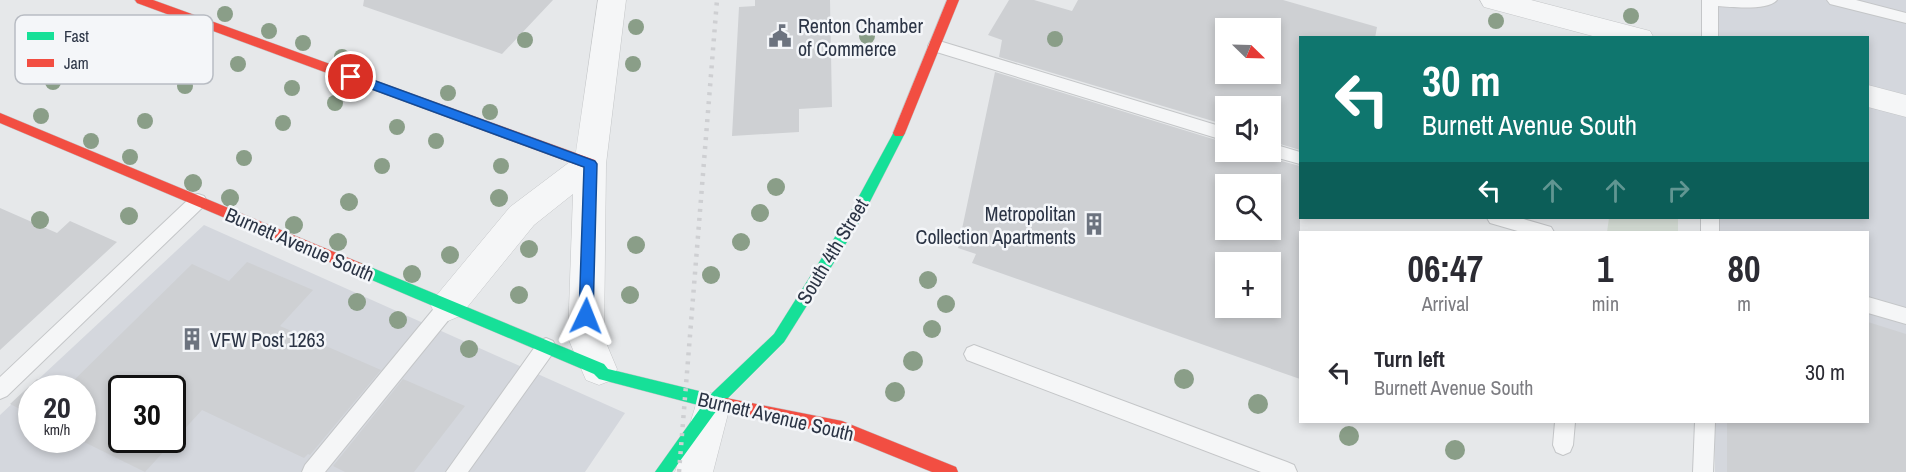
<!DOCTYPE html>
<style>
body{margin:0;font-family:"Archivo Narrow",sans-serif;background:#f7f7f7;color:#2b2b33;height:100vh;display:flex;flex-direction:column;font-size:22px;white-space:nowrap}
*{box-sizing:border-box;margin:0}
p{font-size:20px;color:#7c7c81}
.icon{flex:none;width:33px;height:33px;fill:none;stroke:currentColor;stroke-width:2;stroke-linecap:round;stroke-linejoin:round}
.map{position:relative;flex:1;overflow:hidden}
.drawer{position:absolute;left:1299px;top:231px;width:570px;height:192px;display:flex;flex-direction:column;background:#fff;border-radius:0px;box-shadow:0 3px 9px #0003}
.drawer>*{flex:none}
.hud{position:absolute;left:1299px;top:36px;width:570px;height:183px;border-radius:0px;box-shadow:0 3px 9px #0003;background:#0f766e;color:#fff;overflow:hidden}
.needle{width:39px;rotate:113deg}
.buttons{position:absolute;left:1215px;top:18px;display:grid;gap:12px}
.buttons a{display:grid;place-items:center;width:66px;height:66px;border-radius:0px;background:#fff;box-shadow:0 3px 9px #0003;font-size:30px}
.speed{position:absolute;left:18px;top:375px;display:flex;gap:12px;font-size:30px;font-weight:700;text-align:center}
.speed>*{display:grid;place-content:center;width:78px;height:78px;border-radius:50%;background:#fff;box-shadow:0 3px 9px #0003;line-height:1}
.speed small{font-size:15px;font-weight:400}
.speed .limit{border:3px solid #111;border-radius:9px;background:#fff;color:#111}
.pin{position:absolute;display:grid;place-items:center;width:51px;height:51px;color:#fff;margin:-26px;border:3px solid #fff;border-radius:50%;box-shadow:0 2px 6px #0007}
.me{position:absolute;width:66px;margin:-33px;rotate:2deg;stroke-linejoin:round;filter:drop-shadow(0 0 4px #0008)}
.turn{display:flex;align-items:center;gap:21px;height:126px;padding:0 24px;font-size:27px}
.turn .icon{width:78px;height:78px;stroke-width:2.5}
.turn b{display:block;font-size:42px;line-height:51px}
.lanes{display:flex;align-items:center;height:57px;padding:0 24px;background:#0003;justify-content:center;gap:30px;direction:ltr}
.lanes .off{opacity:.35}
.eta{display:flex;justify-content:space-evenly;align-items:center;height:102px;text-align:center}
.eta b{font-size:36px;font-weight:700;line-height:42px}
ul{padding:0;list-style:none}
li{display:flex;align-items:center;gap:18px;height:78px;padding:0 24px}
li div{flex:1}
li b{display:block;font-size:22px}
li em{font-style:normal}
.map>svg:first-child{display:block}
.built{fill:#d4d7dd;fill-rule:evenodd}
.green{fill:#d6ded6}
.building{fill:#ced0d3;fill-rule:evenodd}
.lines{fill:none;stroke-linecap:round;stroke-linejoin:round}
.lane-casing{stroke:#c4c6c8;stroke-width:2}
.street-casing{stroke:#c4c6c8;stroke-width:1}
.fast-casing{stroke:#c4c6c8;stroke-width:1}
.jam-casing{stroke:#c4c6c8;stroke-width:1}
.lane{fill:#f5f6f7;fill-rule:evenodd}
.street{fill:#f5f6f7;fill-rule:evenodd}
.fast{fill:#16e098;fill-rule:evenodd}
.jam{fill:#f24e42;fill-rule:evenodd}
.rail{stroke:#cecfd2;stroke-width:4.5;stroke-dasharray:3 6;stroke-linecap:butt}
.tree{fill:#8a9e88}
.route{fill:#1a73e8;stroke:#114b97;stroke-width:1.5}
.labels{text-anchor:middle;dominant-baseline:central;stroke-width:5;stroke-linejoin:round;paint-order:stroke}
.poi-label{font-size:20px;fill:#2b3445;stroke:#f4f6f9;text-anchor:start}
.street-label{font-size:20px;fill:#2b3445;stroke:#f4f6f9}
.key{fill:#f4f6f9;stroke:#b8bcc3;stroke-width:1.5}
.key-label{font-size:16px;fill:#2b3445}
</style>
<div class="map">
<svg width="1906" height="472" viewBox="0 0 1906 472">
<rect width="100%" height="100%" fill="#e6e8ea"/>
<!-- built -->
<path class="built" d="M 1718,0 L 1906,0 L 1906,472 L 1715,472 L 1715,422 L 1868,422 L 1868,232 L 1716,232 L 1716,218 L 1868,218 L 1868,38 L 1718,37 Z
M 204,225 L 625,413 L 585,472 L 0,472 L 0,415 ZM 32,388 L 82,388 L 82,440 L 32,440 ZM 122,388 L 172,388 L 172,440 L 122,440 Z"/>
<!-- green -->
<path class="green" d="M 1609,218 L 1678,218 L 1678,232 L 1607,232 Z"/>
<!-- building -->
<path class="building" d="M 364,0 L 553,0 L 502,54 L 363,6 Z
M 755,0 L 830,0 L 832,107 L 799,109 L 799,132 L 732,136 L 739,7 L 755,6 Z
M 1009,0 L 1034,0 L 1072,11 L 1078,0 L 1283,0 L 1377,27 L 1375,38 L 1300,38 L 1300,150 L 1270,141 L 1270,106 L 1226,106 L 1226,125 L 999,57 L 1002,40 L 988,35 ZM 1226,28 L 1270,28 L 1270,74 L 1226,74 Z
M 995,72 L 1226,143 L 1226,152 L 1261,152 L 1263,156 L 1300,166 L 1300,379 L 972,263 L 976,254 L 958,248 ZM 1226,184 L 1270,184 L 1270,230 L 1226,230 ZM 1226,262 L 1270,262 L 1270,308 L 1226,308 Z
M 0,208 L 57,233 L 70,221 L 117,242 L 0,350 Z
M 247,262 L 313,290 L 280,326 L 381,370 L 310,455 L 308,454 L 304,458 L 202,410 L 145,472 L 80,440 L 82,440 L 82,388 L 66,388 L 192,264 L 229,281 ZM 122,388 L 172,388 L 172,440 L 122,440 Z
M 1868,322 L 1906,334 L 1906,472 L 1727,472 L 1727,422 L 1868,422 Z
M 37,379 L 57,388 L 32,388 L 32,415 L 10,404 Z
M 403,379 L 465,406 L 414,472 L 345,472 L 333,466 Z"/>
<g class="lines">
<!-- lane casing -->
<g class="lane-casing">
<path id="lane" d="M 1702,0 L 1777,0 C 1768,11 1731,7 1718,6 L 1718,38 L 1702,38 Z
M 1827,0 L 1856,0 L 1906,13 L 1906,23 L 1830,4 Z
M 936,40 L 1226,128 L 1226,141 L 930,50 L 928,46 L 930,42 Z
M 1270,143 L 1300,152 L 1300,164 L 1264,154 L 1263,152 L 1270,152 Z
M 198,194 L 204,196 L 207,201 L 204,206 L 7,396 L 0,399 L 0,377 L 192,196 Z
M 1487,218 L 1520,218 L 1551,227 L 1554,232 L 1521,232 L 1490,223 Z
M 1701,218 L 1719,218 L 1719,232 L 1701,232 Z
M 1868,297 L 1906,308 L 1906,324 L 1868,313 Z
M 448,298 L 455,300 L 457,306 L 455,312 L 325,472 L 302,472 L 305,465 L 441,300 Z
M 546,338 L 553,341 L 556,347 L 553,353 L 468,472 L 446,472 L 539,341 Z
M 974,345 L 1287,462 L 1294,465 L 1297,472 L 1261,472 L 967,360 L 964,354 L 967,348 Z
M 1555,422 L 1575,422 L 1573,445 L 1570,452 L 1563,455 L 1556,452 L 1553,445 Z
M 1695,422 L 1715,422 L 1713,472 L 1693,472 Z"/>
</g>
<!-- street casing -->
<g class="street-casing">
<path id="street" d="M 598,0 L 626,0 L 606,164 L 604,338 L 617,369 L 612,380 L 599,385 L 586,380 L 568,338 L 573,194 L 534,225 L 460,316 L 448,321 L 436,316 L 431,306 L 436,296 L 510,207 L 575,158 Z
M 1480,0 L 1531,0 L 1650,31 L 1654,38 L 1600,38 L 1484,7 Z
M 1868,85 L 1906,95 L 1906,117 L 1868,107 Z
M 711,393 L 724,398 L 729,410 L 713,472 L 675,472 L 698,398 Z"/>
</g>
<!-- fast casing -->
<g class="fast-casing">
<path id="fast" d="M 899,128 L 905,133 L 860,221 L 784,342 L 727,399 L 731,400 L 734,405 L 731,410 L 726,412 L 717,410 L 672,472 L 655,472 L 702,406 L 599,379 L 594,374 L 353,272 L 351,268 L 353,264 L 358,262 L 363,264 L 604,364 L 608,369 L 711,394 L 774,334 L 850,213 L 895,130 Z"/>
</g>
<!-- jam casing -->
<g class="jam-casing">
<path id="jam" d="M 135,0 L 153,0 L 595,160 L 596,164 L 590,169 L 585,168 L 137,3 Z
M 947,0 L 959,0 L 905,133 L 903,136 L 895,136 L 893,133 Z
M 0,113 L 363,264 L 365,268 L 363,272 L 358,274 L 353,272 L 0,123 Z
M 726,398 L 842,421 L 956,467 L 958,472 L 932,472 L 841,435 L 726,412 L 721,410 L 718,405 L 721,400 Z"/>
</g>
<!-- lane -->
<use href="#lane" class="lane"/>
<!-- street -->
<use href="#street" class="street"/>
<!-- fast -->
<use href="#fast" class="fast"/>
<!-- jam -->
<use href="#jam" class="jam"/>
<!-- rail -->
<path class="rail" d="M 679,472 L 717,0"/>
</g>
<!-- trees -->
<g class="tree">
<circle cx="225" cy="14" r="8"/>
<circle cx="1631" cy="16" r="8"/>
<circle cx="1496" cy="21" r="8"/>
<circle cx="636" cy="27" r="8"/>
<circle cx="269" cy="31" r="8"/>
<circle cx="867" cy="36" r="8"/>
<circle cx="1055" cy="39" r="8"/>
<circle cx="525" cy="40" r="8"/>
<circle cx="303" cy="43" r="8"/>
<circle cx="342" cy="57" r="8"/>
<circle cx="238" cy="64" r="8"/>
<circle cx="633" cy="64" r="8"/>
<circle cx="53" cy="82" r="8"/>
<circle cx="185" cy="86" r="8"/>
<circle cx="292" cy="88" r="8"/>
<circle cx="448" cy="93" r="8"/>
<circle cx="335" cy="103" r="8"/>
<circle cx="490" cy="112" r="8"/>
<circle cx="41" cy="116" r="8"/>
<circle cx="145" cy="121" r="8"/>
<circle cx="283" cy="123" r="8"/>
<circle cx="397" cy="127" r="8"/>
<circle cx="91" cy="141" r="8"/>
<circle cx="436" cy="141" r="8"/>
<circle cx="130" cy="157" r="8"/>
<circle cx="244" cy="158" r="8"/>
<circle cx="382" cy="166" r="8"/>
<circle cx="501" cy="166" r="8"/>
<circle cx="193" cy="183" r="9"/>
<circle cx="776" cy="187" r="9"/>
<circle cx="230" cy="198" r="9"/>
<circle cx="499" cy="198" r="9"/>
<circle cx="349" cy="202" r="9"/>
<circle cx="760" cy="213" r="9"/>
<circle cx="129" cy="216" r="9"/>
<circle cx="40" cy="220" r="9"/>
<circle cx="294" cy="225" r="9"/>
<circle cx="338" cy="242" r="9"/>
<circle cx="741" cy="242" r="9"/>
<circle cx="636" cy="245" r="9"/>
<circle cx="529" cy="249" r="9"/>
<circle cx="450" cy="255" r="9"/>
<circle cx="412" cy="274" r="9"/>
<circle cx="711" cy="275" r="9"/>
<circle cx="928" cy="280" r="9"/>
<circle cx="519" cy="295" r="9"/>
<circle cx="630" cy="295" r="9"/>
<circle cx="357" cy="302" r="9"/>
<circle cx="946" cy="304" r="9"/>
<circle cx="398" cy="320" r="9"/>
<circle cx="932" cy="329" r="9"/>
<circle cx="469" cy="349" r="9"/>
<circle cx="913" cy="361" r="10"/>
<circle cx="1184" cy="379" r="10"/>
<circle cx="895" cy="392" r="10"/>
<circle cx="1258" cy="404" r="10"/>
<circle cx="1349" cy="436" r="10"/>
<circle cx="1455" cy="450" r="10"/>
</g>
<!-- route -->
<path class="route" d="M 351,72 L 595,161 L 597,164 L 593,316 L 591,321 L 586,323 L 581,321 L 579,316 L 584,167 L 347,80 L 347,74 Z"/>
<!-- icons -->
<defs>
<g id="civic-bare" transform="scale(1.8)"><path d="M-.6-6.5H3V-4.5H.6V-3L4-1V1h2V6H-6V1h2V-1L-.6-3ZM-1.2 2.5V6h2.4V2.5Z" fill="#6c737f" stroke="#f4f6f9" stroke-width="2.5" paint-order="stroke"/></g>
<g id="building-bare" transform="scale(1.8)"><path d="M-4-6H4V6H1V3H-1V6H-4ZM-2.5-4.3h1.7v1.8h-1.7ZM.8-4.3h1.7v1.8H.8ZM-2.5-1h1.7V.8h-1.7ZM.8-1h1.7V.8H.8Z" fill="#6c737f" stroke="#f4f6f9" stroke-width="2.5" paint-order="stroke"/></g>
</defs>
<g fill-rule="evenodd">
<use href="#civic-bare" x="780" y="36"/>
<use href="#building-bare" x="1094" y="224"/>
<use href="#building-bare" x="192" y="339"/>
</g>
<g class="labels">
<!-- poi labels -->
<g class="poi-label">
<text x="798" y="25">Renton Chamber<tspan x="798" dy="23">of Commerce</tspan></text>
<text x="1076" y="213" text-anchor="end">Metropolitan<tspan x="1076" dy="23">Collection Apartments</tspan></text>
<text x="210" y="339">VFW Post 1263</text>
</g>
<!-- street labels -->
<g class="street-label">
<text transform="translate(300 244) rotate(23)">Burnett Avenue South</text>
<text transform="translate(832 251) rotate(-59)">South 4th Street</text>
<text transform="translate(776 416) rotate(13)">Burnett Avenue South</text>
</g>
</g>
<!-- legend -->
<rect x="15" y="15" width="198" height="69" rx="9" class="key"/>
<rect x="27" y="32" width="27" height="8" fill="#16e098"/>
<rect x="27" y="59" width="27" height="8" fill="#f24e42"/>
<g class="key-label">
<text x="64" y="42">Fast</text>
<text x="64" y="69">Jam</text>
</g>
</svg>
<div class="buttons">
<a><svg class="needle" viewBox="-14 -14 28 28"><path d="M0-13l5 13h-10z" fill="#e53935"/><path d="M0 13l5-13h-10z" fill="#7c7c81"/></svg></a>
<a><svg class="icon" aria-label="sound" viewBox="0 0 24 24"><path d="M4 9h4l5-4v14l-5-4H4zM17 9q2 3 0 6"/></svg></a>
<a><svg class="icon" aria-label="search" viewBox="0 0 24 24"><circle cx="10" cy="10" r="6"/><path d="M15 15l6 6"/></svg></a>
<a>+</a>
</div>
<div class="speed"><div>20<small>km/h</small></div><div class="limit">30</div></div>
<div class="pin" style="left:351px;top:77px;background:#d93025"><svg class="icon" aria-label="arrive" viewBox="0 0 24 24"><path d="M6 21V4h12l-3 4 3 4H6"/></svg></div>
<svg class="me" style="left:586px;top:316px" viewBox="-20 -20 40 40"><path d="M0-17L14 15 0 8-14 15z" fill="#1a73e8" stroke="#fff" stroke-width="4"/></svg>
<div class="hud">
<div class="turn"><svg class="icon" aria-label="left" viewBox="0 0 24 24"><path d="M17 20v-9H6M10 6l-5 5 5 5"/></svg><div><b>30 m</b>Burnett Avenue South</div></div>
<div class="lanes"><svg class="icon" aria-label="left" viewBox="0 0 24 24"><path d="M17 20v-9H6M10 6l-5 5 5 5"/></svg><svg class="icon off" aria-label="ahead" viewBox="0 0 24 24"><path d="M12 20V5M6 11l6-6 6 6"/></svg><svg class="icon off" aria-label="ahead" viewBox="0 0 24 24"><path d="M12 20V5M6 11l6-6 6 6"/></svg><svg class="icon off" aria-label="right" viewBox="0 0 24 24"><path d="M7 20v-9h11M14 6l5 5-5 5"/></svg></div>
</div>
<section class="drawer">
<div class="eta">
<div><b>06:47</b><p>Arrival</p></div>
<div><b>1</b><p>min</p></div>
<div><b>80</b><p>m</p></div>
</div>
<ul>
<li><svg class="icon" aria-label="left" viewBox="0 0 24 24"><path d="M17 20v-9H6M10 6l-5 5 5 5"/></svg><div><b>Turn left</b><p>Burnett Avenue South</p></div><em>30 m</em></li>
</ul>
</section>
</div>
